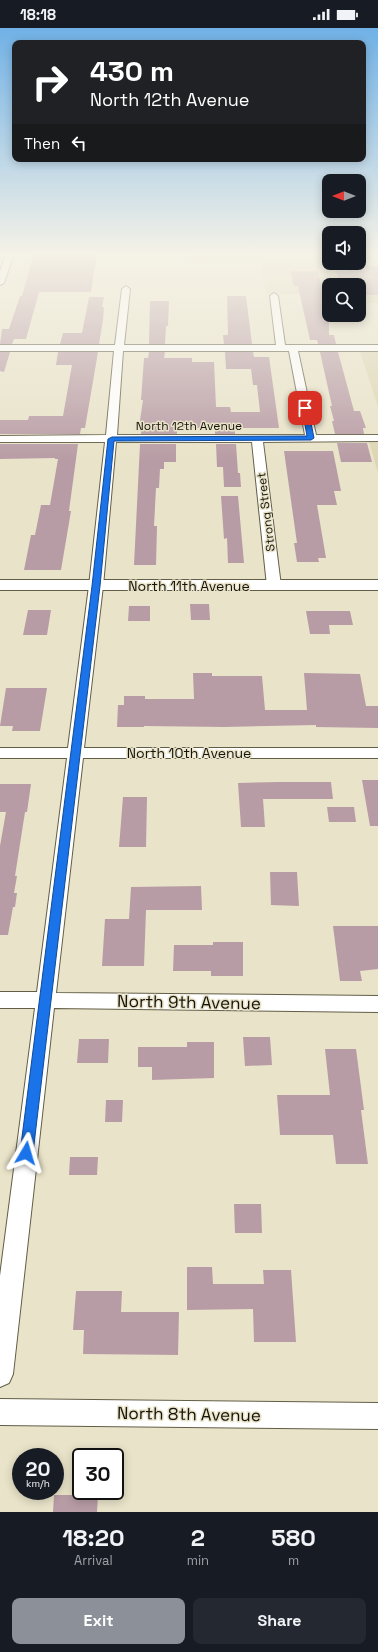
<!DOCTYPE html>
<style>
body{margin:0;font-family:"Space Grotesk",sans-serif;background:#242831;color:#f1f3f6;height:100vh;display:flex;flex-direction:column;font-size:15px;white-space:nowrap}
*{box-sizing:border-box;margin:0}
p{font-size:13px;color:#9ea1a6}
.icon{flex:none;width:22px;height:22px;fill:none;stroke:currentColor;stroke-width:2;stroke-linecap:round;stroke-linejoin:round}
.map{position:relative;height:1484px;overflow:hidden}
.drawer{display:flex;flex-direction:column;background:#171b24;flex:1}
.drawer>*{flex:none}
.banner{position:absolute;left:12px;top:12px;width:354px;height:122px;border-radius:8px;box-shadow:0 2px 10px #0003;background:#202124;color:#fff;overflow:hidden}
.needle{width:26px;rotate:270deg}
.fabs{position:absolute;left:322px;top:146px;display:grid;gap:8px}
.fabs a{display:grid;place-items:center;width:44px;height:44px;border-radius:8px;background:#171b24;box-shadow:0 2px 10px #0003;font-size:20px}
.speed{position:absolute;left:12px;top:1420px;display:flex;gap:8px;font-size:20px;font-weight:700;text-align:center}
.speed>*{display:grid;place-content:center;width:52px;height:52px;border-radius:50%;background:#171b24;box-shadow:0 2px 10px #0003;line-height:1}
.speed small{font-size:10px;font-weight:400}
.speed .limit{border:2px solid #111;border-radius:6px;background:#fff;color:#111}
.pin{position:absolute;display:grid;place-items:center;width:34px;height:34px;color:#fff;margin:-17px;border-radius:8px;box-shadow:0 2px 6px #0006}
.me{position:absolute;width:44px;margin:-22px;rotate:7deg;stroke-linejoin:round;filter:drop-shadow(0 0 3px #0008)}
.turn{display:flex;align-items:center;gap:14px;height:84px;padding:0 12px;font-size:18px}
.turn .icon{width:52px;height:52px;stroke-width:2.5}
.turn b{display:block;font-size:28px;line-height:34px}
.then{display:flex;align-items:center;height:38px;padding:0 12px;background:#0003;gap:8px;font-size:15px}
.eta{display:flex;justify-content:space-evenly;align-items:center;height:68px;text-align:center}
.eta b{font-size:24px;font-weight:700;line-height:28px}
.primary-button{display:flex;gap:8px;margin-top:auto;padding:8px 12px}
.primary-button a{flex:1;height:46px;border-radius:8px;background:#8c9099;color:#fff;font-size:16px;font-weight:700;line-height:46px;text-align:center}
.primary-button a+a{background:#242831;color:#f1f3f6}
.status{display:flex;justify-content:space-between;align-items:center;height:28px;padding:0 20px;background:#171b24;direction:ltr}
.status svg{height:11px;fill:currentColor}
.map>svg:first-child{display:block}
.built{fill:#ddd6b4}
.building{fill:#b89ca5}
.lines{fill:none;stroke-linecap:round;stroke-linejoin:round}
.street-casing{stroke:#625d46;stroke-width:2}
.secondary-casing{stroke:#625d46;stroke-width:2}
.street{fill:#fff;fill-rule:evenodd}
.secondary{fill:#fff;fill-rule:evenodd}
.route{fill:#1a73e8;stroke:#114b97}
.labels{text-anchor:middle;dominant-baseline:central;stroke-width:3;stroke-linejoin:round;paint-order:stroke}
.far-street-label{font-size:12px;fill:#15130a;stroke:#e9e3c9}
.street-label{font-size:14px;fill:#15130a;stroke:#e9e3c9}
.near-street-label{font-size:17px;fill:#15130a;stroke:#e9e3c9}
</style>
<div class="status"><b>18:18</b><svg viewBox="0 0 49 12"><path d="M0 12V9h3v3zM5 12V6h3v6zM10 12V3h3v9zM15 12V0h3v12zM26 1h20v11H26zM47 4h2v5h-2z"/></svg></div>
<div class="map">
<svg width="378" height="1484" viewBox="0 0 378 1484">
<rect width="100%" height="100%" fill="#e9e3c9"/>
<!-- built -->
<path class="built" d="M 186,226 L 329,226 L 329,235 L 359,235 L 359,226 L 378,226 L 378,275 L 359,275 L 359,257 L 329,257 L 329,266 L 266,266 L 261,232 L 187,233 Z
M 359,320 L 378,320 L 378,379 Z
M 368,410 L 378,410 L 378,445 Z"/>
<!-- building -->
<path class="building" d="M 34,226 L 97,226 L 91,264 L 39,264 L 26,311 L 14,311 L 12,316 L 0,316 L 2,301 L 9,301 L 20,268 L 22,268 Z
M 346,238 L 378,238 L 378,267 L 366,267 L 363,258 L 341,257 L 336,243 L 347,243 Z
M 290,243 L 318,243 L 329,288 L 329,307 L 334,307 L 336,316 L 318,316 L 317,312 L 310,312 L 298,258 L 294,258 Z
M 227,268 L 246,268 L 252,316 L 224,316 L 223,307 L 228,307 Z
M 89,269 L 104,269 L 102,279 L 104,279 L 103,292 L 99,316 L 60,316 L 63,305 L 82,305 Z
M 150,273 L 169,273 L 168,298 L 166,298 L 165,316 L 149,316 Z
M 0,324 L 10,324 L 4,344 L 0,343 Z
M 58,324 L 98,324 L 85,400 L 81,400 L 80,406 L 0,406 L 0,392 L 28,392 L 29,388 L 63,388 L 72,337 L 56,337 Z
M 149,324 L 165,324 L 164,330 L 192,330 L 192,334 L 214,334 L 216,379 L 230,379 L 231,384 L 260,384 L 257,357 L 253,357 L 251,341 L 226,341 L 225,324 L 253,324 L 254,329 L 269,329 L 279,400 L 235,400 L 235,406 L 215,406 L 215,400 L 177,400 L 177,406 L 141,406 L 141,399 L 139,399 L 143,372 L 141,372 L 144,330 L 148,330 Z
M 320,324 L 338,324 L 354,383 L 360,383 L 366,400 L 363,400 L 364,406 L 335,406 L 332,393 L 334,393 L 330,378 L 332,378 Z
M 337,415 L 367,415 L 372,434 L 341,434 Z
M 0,416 L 78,416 L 69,483 L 71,483 L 61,542 L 24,542 L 31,507 L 35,507 L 41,477 L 50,477 L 58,431 L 55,431 L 55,430 L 0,431 Z
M 140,416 L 176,416 L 176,434 L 164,434 L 164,441 L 160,441 L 159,460 L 156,460 L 154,498 L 157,498 L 156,537 L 134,537 Z
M 216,416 L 236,416 L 238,445 L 240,445 L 241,459 L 224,459 L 223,439 L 217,439 Z
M 284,423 L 333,423 L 341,463 L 334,463 L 337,477 L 317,477 L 326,530 L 318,530 L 319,534 L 297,534 L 294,515 L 297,515 Z
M 221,468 L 238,468 L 244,535 L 228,535 L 227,510 L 224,511 Z
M 190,576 L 209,576 L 210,592 L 191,592 Z
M 129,578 L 150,578 L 150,593 L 128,593 Z
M 28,582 L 51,582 L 47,607 L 23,607 Z
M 306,583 L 350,583 L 353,597 L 329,597 L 330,606 L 310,606 Z
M 193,645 L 212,645 L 212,648 L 262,648 L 265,682 L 307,682 L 304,645 L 360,646 L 366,678 L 378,678 L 378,700 L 316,699 L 316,697 L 224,699 L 144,698 L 144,699 L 117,699 L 118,677 L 124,677 L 124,668 L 145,668 L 145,671 L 194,671 Z
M 6,660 L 47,660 L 40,703 L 12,703 L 13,698 L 0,698 Z
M 362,752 L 378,752 L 378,798 L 370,798 Z
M 279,754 L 331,754 L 333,771 L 263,771 L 265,799 L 241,799 L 238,755 Z
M 0,756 L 31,756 L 27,784 L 25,784 L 15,848 L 17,848 L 14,865 L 17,865 L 15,879 L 13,879 L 8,907 L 0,907 L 0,818 L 6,784 L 0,784 Z
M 123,769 L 147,769 L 146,819 L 119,819 Z
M 327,779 L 354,779 L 356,794 L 329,794 Z
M 270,844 L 297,844 L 299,878 L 271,877 Z
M 201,858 L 202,882 L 146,882 L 144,938 L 102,938 L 105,891 L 129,891 L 131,859 Z
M 333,898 L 378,898 L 378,941 L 360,943 L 362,953 L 340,953 Z
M 213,914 L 243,914 L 243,948 L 211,948 L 211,943 L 173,943 L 174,917 L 213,917 Z
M 243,1009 L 270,1009 L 272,1037 L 245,1038 Z
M 79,1011 L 109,1011 L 108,1035 L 77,1035 Z
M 187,1014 L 214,1014 L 214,1050 L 152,1052 L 152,1039 L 138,1039 L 138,1019 L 187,1019 Z
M 325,1021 L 356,1021 L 364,1082 L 361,1082 L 368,1136 L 336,1136 L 333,1107 L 280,1107 L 277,1067 L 330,1067 Z
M 106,1072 L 123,1072 L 122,1094 L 105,1094 Z
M 70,1129 L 98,1129 L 97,1147 L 69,1147 Z
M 234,1176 L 261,1176 L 262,1205 L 235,1205 Z
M 187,1239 L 212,1239 L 213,1256 L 264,1256 L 263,1242 L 291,1242 L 296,1314 L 254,1314 L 253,1281 L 187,1282 Z
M 76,1263 L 122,1263 L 121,1284 L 179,1284 L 178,1327 L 83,1326 L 84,1302 L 73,1302 Z
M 54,1467 L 98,1467 L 97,1484 L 53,1484 Z"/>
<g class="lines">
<!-- street casing -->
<g class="street-casing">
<path id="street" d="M 6,226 L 14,226 L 4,255 L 0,257 L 0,243 Z
M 126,258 L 130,261 L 124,317 L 276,317 L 270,268 L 274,265 L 278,268 L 285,317 L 378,317 L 378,323 L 298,323 L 316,407 L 378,407 L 378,413 L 263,414 L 281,558 L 279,561 L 269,561 L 267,558 L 252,414 L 116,414 L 103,558 L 84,720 L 378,720 L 378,730 L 83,730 L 56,965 L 378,968 L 378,984 L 54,980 L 13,1346 L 9,1355 L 0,1359 L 0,1248 L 35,980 L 0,980 L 0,964 L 37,964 L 67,730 L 0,730 L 0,720 L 68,720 L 89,558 L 105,414 L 0,414 L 0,408 L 106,407 L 114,323 L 0,323 L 0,317 L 115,317 L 122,261 ZM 123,323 L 289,323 L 305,407 L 117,407 Z
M 0,1371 L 378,1375 L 378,1401 L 0,1397 Z"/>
</g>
<!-- secondary casing -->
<g class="secondary-casing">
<path id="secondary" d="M 0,552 L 378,552 L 378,562 L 0,562 Z"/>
</g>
<!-- street -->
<use href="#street" class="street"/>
<!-- secondary -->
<use href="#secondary" class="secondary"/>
</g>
<!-- sky -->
<linearGradient id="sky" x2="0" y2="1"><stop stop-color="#70b1e6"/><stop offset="0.52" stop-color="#f5f2e7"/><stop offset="1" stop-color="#f5f2e7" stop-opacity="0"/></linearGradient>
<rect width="378" height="433" fill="url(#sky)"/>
<!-- route -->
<path class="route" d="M 305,378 L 308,380 L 314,410 L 311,412 L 114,413 L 100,558 L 33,1125 L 31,1129 L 26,1131 L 22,1129 L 20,1125 L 92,558 L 108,411 L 112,409 L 307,408 L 302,380 Z"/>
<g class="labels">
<!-- far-street labels -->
<g class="far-street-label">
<text x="189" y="398">North 12th Avenue</text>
<text transform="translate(266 484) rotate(-97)">Strong Street</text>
</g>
<!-- street labels -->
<g class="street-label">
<text x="189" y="558">North 11th Avenue</text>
<text x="189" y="725">North 10th Avenue</text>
</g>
<!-- near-street labels -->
<g class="near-street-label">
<text transform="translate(189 974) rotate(1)">North 9th Avenue</text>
<text transform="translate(189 1386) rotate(1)">North 8th Avenue</text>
</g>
</g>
</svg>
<div class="fabs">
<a><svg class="needle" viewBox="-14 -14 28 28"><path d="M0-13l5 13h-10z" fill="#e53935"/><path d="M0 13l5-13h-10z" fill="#9ea1a6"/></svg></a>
<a><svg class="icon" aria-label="sound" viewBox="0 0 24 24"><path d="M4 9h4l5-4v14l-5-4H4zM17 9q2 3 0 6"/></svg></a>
<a><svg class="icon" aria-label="search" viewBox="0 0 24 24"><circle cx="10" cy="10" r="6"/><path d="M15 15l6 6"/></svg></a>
</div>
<div class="speed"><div>20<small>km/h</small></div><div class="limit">30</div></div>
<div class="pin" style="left:305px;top:380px;background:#d93025"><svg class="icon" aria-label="arrive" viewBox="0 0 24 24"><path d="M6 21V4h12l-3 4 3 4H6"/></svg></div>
<svg class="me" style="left:26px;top:1125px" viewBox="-20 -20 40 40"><path d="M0-17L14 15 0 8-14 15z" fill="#1a73e8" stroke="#fff" stroke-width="4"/></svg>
<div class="banner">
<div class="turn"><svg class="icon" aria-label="right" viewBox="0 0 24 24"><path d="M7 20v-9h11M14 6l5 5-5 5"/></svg><div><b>430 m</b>North 12th Avenue</div></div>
<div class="then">Then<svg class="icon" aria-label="left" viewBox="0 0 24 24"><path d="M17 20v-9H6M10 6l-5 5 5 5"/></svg></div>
</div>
</div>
<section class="drawer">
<div class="eta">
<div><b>18:20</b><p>Arrival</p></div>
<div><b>2</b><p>min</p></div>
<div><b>580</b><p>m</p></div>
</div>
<div class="primary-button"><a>Exit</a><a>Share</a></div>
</section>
